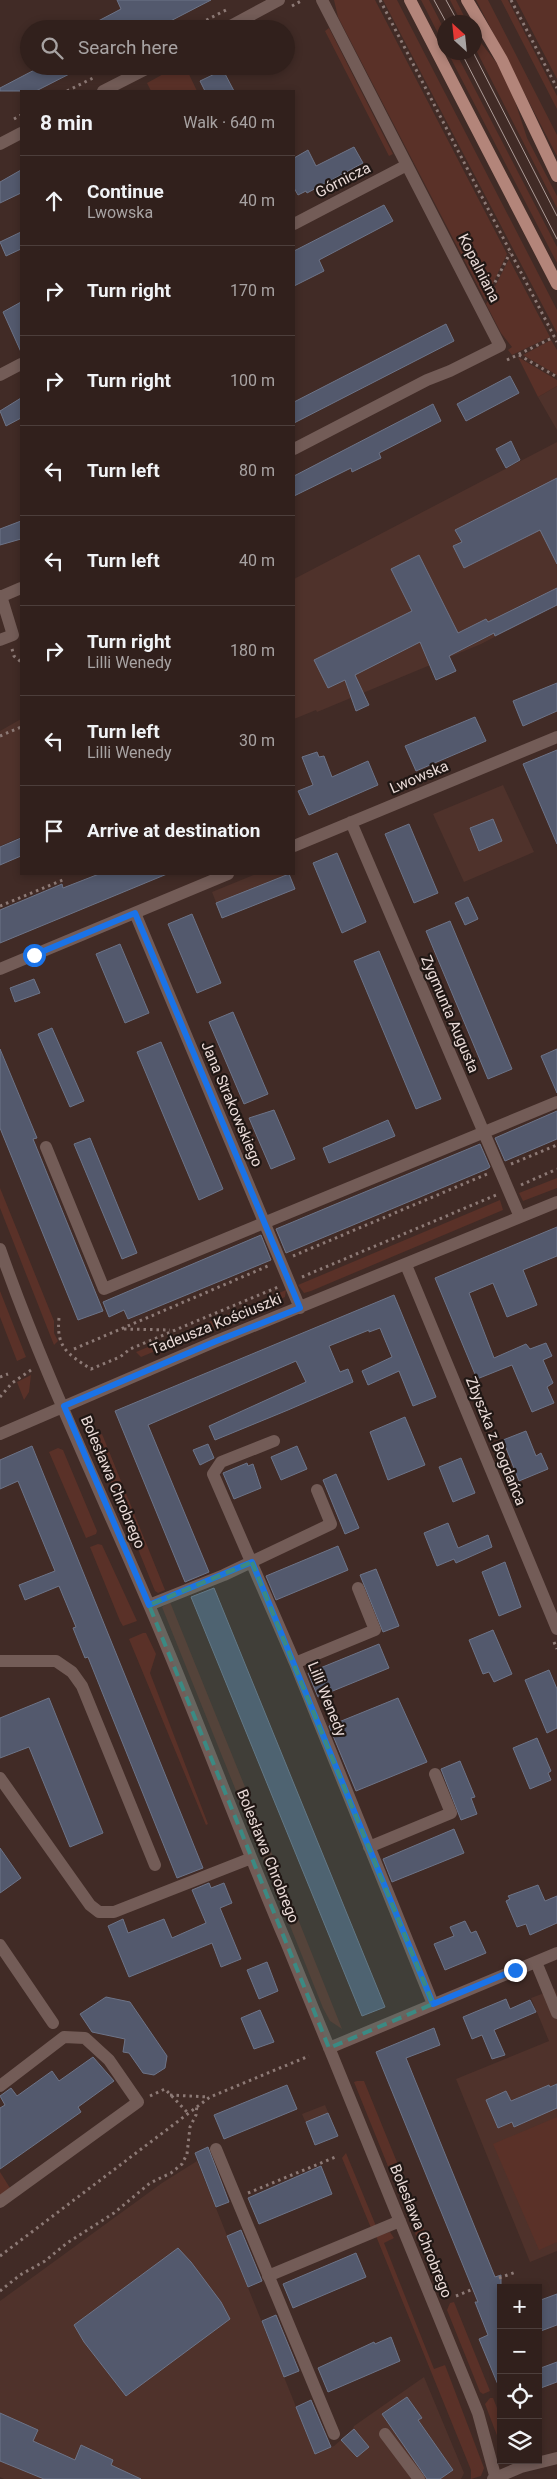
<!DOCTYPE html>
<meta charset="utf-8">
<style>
:root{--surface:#31201c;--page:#3d2d29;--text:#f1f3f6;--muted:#a8a3a3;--line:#4c3e3b}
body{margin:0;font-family:Roboto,sans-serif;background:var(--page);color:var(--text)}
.controls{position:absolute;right:15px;bottom:15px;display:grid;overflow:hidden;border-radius:0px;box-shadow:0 2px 8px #0003}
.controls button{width:45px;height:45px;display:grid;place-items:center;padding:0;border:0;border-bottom:1px solid var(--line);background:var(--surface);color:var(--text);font:25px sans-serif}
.compass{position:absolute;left:437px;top:15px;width:45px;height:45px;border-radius:50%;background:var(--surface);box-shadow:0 2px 8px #0003;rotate:333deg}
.stop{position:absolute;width:15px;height:15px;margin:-11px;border:4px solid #1a73e8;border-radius:50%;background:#fff}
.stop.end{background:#1a73e8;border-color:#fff;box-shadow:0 1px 5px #0008}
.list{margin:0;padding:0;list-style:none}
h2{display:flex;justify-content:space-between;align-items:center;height:65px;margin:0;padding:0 20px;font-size:21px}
h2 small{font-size:16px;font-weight:400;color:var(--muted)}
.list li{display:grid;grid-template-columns:32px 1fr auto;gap:15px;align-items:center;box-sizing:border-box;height:90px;padding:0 20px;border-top:1px solid var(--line)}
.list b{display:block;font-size:19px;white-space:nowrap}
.list p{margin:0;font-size:16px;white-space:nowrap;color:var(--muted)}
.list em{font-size:16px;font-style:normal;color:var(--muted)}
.icon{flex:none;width:28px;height:28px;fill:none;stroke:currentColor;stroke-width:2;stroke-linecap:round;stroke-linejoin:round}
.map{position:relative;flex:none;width:557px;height:2479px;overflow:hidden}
.search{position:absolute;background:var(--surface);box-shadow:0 2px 8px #0003;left:20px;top:20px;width:275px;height:55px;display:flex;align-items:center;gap:12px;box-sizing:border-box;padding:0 18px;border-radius:28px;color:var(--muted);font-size:19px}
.panel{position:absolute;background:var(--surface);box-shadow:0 2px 8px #0003;left:20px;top:90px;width:275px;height:785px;border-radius:0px}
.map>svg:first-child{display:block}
.built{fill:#4f322b}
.green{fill:#5a3128}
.building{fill:#53596d;stroke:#6d7488}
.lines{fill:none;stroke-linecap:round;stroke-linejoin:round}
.path{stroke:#8d7a76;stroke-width:3;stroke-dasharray:2.5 4;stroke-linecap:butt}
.minor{stroke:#735c57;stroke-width:12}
.major{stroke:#b3857a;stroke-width:12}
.tram{stroke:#ae9d99;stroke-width:1}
.route{stroke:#1a73e8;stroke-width:6}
.marked{fill:#3b8a83;fill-opacity:0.2;stroke:#3b8a83;stroke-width:4;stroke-dasharray:10 6;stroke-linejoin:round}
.labels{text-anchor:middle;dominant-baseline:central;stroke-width:4.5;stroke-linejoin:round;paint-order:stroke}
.street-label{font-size:15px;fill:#eadbd8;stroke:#201714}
</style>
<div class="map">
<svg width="557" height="2479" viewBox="0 0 557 2479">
<rect width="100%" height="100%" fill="#412b26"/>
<path class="built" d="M557 386V430L538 397Z
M557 442V605L481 644 317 712 316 710 294 719V579Z
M21 719V837L0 846V731Z
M503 785 534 852 464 882 433 814Z
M256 874H289L295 889 222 918 212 892Z
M555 1989 557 1994V2251L530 2262 456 2079 549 2041 531 1998Z
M325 2105 338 2136 315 2145 302 2114Z
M197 2161 315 2454 334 2446 353 2429 354 2426 424 2377 464 2473 461 2479H4L0 2477V2301L162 2183Z"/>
<path class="green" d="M334 0H375L507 254 485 300 338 17Z
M383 0H397L557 310V333Z
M421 0H429L444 29V45Z
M450 0H456L467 22H461Z
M476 0H488L557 135V156Z
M501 0H508L557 96V109Z
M516 0H557V79Z
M329 28 393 154 389 156 325 31Z
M474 34 500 67 513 95 527 138 557 196V208L475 48Z
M448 53H456L557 247V263Z
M178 66H185L197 91H151L147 83Z
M509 259 550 337 512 355 508 350 512 347 501 333 486 304Z
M551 340 557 350V375L523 355Z
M518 357 557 380V386L538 397Z
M557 1178V1188L523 1201 519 1193Z
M0 1188 54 1321V1333L58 1341 54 1345 0 1208Z
M500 1200 503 1210 311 1291 304 1293 298 1285Z
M286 1290 285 1297 141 1357 136 1352Z
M0 1291 26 1357 17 1361 0 1317Z
M31 1375 29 1392 24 1400 17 1382Z
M102 1434 165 1590 158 1593 155 1591 93 1438Z
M58 1448 63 1450 97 1531 96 1534 86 1538 49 1452Z
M98 1544 102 1545 137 1621 123 1626 120 1621 90 1547Z
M170 1602 258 1819 257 1822 249 1823 162 1607Z
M143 1633H146L156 1654 150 1673 208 1824 206 1825 129 1639Z
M258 1834 266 1839 342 2029 330 2021 323 2008 254 1836Z
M357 2081H364L451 2295H440L354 2082Z
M557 2117V2242L539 2250 493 2144Z
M346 2153 376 2226 371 2228 342 2158Z
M0 2172 10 2188 0 2196Z
M390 2232 394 2238 384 2243 434 2369 445 2365 484 2468 481 2476 471 2479V2470L376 2236Z
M454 2302 490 2391 483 2394 480 2392 447 2310 450 2303Z
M490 2398H493L501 2418V2446L485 2404Z"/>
<path class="building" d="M117 0H211L155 29H83L121 9Z
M42 66 45 71 55 66H85L36 91H0V88Z
M223 70 234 91H205L200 81Z
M354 147 363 163 307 193 306 191 298 195 294 188V158L308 150 316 166Z
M21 170V193L0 203V182Z
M384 205 393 221 319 260 324 271 294 286V251Z
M21 232V249L6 256 0 242Z
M21 302V352L3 312Z
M446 324 454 341 294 423V402Z
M510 376 519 393 466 421 457 404Z
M21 398V418L6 426 0 411Z
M433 404 441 421 379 453 381 458 352 472 351 468 294 496V476Z
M511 441 520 460 506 468 496 449Z
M557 478V564L540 530 464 568 453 546 462 542 455 530Z
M21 521V539L0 545V529Z
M419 555 458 633 486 619 488 622 557 588V605L495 636 494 633 449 656 456 671 436 680 420 642 355 675 369 705 356 711 345 680 328 688 314 660 412 611 391 569Z
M557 683V711L523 726 513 701Z
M475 717 486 741 416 771 405 746Z
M557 750V844L523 764Z
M317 752 319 757 324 756 332 777 368 761 378 785 309 815 298 791 313 785 302 757Z
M493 819 502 841 479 851 470 828Z
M409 824 438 893 414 903 385 834Z
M21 838V856L0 865V847Z
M337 853 366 922 342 933 313 863Z
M99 874H167L0 943V910L62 884 63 888Z
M289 874 295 889 222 918 216 903Z
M468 897 478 919 465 925 455 903Z
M192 914 221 983 197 993 168 924Z
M450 921 512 1069 488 1079 426 931Z
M120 944 149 1013 125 1023 96 954Z
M379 951 441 1099 416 1109 354 961Z
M34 979 40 993 15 1002 10 988Z
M233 1012 268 1094 244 1104 209 1022Z
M52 1028 84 1101 70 1107 38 1034Z
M161 1042 223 1189 199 1200 137 1052Z
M0 1049 37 1138 33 1139 103 1311 78 1320 0 1128Z
M557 1049V1093L541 1056Z
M274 1110 295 1159 271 1169 249 1118Z
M557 1111V1139L505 1161 495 1138Z
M388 1120 395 1136 329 1163 323 1148Z
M90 1138 137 1253 122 1259 74 1144Z
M480 1144 490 1167 487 1169 286 1253 276 1229Z
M557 1227V1256L523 1270 537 1305 507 1317 493 1283 469 1293 494 1358 526 1344 530 1349 546 1343 552 1356 543 1360 553 1383 547 1387 554 1403 532 1412 512 1365 477 1379 435 1278Z
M261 1235 271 1260 128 1319 124 1310 109 1317 103 1302Z
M394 1295 436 1397 413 1406 399 1371 368 1385 362 1371 392 1357 380 1328 369 1332V1330L329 1346 340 1372 348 1369 353 1382 288 1410 215 1440 209 1426 306 1382 296 1361 148 1425 209 1572 185 1582 115 1411Z
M405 1417 425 1465 388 1480 370 1432Z
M526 1431 536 1456 541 1453 548 1469 519 1481 503 1440Z
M208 1444 214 1458 200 1465 193 1450Z
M32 1446 203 1868 177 1878 88 1657 85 1658 73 1628 76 1627 59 1586 25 1600 19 1585 55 1571 18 1481 0 1489V1460Z
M297 1446 307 1469 281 1480 271 1457Z
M461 1458 475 1493 453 1502 439 1467Z
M247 1463 248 1466 253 1464 261 1488 234 1499 223 1473Z
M336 1474 359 1528 345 1534 323 1480Z
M448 1523 458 1548 488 1535 492 1547 456 1563 454 1559 437 1566 424 1533Z
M338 1546 348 1570 276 1600 266 1576Z
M505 1562 521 1607 499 1616 482 1572Z
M376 1569 399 1626 383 1632 360 1575Z
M214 1588 385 2007 362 2016 191 1597Z
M493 1630 512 1674 494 1682 489 1672 483 1674 469 1640Z
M379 1644 389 1668 318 1697 308 1673Z
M549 1670 557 1689V1728L547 1733 525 1680Z
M49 1698 103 1833 70 1847 29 1747 0 1758V1718Z
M398 1698 427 1762 356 1791 329 1726Z
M537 1738 551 1771 548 1773 551 1780 530 1789 513 1748Z
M460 1761 475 1797 471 1798 477 1814 461 1820 441 1769Z
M454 1829 464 1853 392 1882 383 1859Z
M0 1848 21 1878 0 1893Z
M209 1883 211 1888 224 1883 232 1903 220 1908 241 1959 221 1967 212 1943 129 1977 108 1926 123 1919 128 1933 164 1919 172 1938 206 1923 192 1890Z
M538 1885 545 1901 557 1896V1923L530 1935 526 1924 517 1927 506 1901 510 1899 508 1896Z
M465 1921 471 1933 476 1931 486 1953 445 1970 434 1944 454 1936 450 1927Z
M267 1962 278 1991 259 1999 247 1970Z
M106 1997 130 2002 167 2056 165 2068 154 2075 143 2073 129 2053 123 2052 125 2039 92 2032 80 2014Z
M506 1999 510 2009 530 2000 536 2012 494 2030 505 2055 492 2059 482 2035 472 2039 463 2017Z
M260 2010 274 2042 254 2049 241 2018Z
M434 2028 440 2045 406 2058 495 2277 501 2275V2392L479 2339 488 2335 475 2302H478L376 2052Z
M93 2057 114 2081 78 2107 81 2112 0 2169V2108L5 2105 0 2096 11 2088 17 2096 52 2071 59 2081Z
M557 2084V2108L514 2127 512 2122 498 2128 486 2100 506 2091 511 2101 549 2085 550 2087Z
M287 2085 297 2109 224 2139 214 2115Z
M328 2113 338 2136 315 2145 306 2122Z
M208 2147 229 2202 216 2207 195 2153Z
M321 2166 332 2194 259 2224 248 2198Z
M241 2230 262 2281 248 2287 227 2236Z
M178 2248 191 2262 221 2302 230 2319 126 2396 84 2342 74 2325Z
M356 2253 366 2277 293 2308 283 2284Z
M557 2294V2325L538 2332V2301Z
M276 2315 299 2371 284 2377 262 2321Z
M391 2337 400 2361 328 2392 318 2368 374 2342 375 2344Z
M557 2362V2382L538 2389V2369Z
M407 2397 422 2418 418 2420 453 2470 440 2479H427L382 2414Z
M311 2400 331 2447 315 2454 296 2407Z
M0 2413 38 2430 33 2441 75 2460 81 2445 113 2460 111 2465 141 2479H44L0 2461Z
M354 2429 369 2447 357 2457 341 2440Z"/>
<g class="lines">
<path class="path" d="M380 0 557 342
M511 0 557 88
M292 6 303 0
M189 29 228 9
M165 70 173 66
M67 91 95 77
M14 119 21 115
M489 294 510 253
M519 355 557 377
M507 360 554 337
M12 649 14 656 21 662
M0 736 21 727
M0 906 65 879
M511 1164 557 1145
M521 1185 557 1169
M293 1256 487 1174
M302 1277 496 1195
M59 1318C56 1348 68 1354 91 1369L120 1357 130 1349 278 1287
M124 1329 170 1330
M74 1349 268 1266
M0 1377 8 1374
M0 1397 12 1383 31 1370
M554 1642 557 1649
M170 2095 209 2097
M150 2096 165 2089 187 2112
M248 2193 338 2156
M0 2256 210 2097 309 2056
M499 2278 516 2272
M0 2291 20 2275 45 2261 67 2243 114 2213 150 2183 171 2173 182 2164 187 2154 190 2127 196 2115 197 2105
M456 2296 473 2289"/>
<path class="minor" d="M225 29 279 0
M103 91 152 66
M0 144 21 133
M294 224 407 165
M0 375 21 364
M294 449 427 380 450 371 500 346 322 0
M0 597 21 588
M0 640 13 635 1 596
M351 822 520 1217
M294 846 557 737
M135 913 300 1308
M0 969 228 874
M46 1147 104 1289 557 1102
M0 1249C42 1369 99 1488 149 1605 197 1716 238 1830 286 1942L478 2413 496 2479
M406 1265 557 1629
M0 1434 214 1342 557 1202
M274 1441 221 1462 213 1474 295 1663 433 2004
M149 1605 224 1575 331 1524 317 1490
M0 1661H56L72 1672 82 1686 155 1865
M295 1663 375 1630 358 1588
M0 1778 90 1905 99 1912H114L249 1859
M369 1847 451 1813 435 1774
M0 1945 53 2023
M536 1962 557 2013
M329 2048 557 1953
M0 2086 64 2037 85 2038 109 2060 138 2102 0 2202
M216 2149 334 2434
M268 2276 400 2221
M385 2434 419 2479
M493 2479 521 2467 557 2458"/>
<path class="major" d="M410 0 557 284
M467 0 502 60 557 176"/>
<path class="tram" d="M434 0 446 22
M446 0 458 22
M461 52 557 239
M473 52 557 216"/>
</g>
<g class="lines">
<path class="route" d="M34 955 135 913 300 1308 214 1342 64 1406 149 1605 252 1562 433 2004 515 1970"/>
</g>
<path class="marked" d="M252 1562 433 2004 329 2048 149 1605Z"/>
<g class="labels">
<g class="street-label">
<text transform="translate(343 180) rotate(-27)">Górnicza</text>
<text transform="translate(479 268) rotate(63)">Kopalniana</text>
<text transform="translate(419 777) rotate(-23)">Lwowska</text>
<text transform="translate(450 1014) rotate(67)">Zygmunta Augusta</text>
<text transform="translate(232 1104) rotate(67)">Jana Strakowskiego</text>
<text transform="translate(216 1324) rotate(-22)">Tadeusza Kościuszki</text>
<text transform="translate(496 1441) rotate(68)">Zbyszka z Bogdańca</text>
<text transform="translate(113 1482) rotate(67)">Bolesława Chrobrego</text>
<text transform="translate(327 1699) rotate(68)">Lilli Wenedy</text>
<text transform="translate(268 1856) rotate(68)">Bolesława Chrobrego</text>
<text transform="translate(421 2231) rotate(68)">Bolesława Chrobrego</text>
</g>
</g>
</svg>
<div class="controls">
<button>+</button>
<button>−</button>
<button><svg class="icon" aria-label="locate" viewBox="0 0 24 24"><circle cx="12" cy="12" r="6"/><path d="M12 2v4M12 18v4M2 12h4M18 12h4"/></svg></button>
<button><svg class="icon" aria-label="layers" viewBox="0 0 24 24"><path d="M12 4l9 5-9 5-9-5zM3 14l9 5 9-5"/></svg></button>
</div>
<svg class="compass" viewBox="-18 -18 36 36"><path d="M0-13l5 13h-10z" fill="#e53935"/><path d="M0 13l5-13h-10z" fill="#a8a3a3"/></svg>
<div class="stop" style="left:34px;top:955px"></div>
<div class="stop end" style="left:515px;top:1970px"></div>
<div class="search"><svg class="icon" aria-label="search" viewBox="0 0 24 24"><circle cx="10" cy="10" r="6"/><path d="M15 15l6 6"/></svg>Search here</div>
<section class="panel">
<h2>8 min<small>Walk · 640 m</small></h2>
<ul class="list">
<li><svg class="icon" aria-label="ahead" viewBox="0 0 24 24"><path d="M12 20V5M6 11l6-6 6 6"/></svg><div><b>Continue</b><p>Lwowska</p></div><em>40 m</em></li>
<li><svg class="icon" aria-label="right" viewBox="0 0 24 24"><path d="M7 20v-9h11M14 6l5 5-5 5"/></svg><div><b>Turn right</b></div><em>170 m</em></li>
<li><svg class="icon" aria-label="right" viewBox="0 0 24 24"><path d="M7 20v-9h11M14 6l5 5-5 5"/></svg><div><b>Turn right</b></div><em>100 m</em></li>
<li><svg class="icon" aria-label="left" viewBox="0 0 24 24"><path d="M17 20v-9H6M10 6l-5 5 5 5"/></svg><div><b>Turn left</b></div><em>80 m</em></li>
<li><svg class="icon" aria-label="left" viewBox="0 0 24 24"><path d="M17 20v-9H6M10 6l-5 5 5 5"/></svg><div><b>Turn left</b></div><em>40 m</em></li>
<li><svg class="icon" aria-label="right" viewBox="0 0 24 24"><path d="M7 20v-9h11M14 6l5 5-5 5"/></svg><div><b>Turn right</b><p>Lilli Wenedy</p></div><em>180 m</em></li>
<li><svg class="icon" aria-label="left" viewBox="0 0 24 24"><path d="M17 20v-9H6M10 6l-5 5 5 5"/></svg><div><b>Turn left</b><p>Lilli Wenedy</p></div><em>30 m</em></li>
<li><svg class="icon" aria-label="arrive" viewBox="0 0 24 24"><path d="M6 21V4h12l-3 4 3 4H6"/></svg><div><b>Arrive at destination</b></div></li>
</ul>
</section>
</div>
